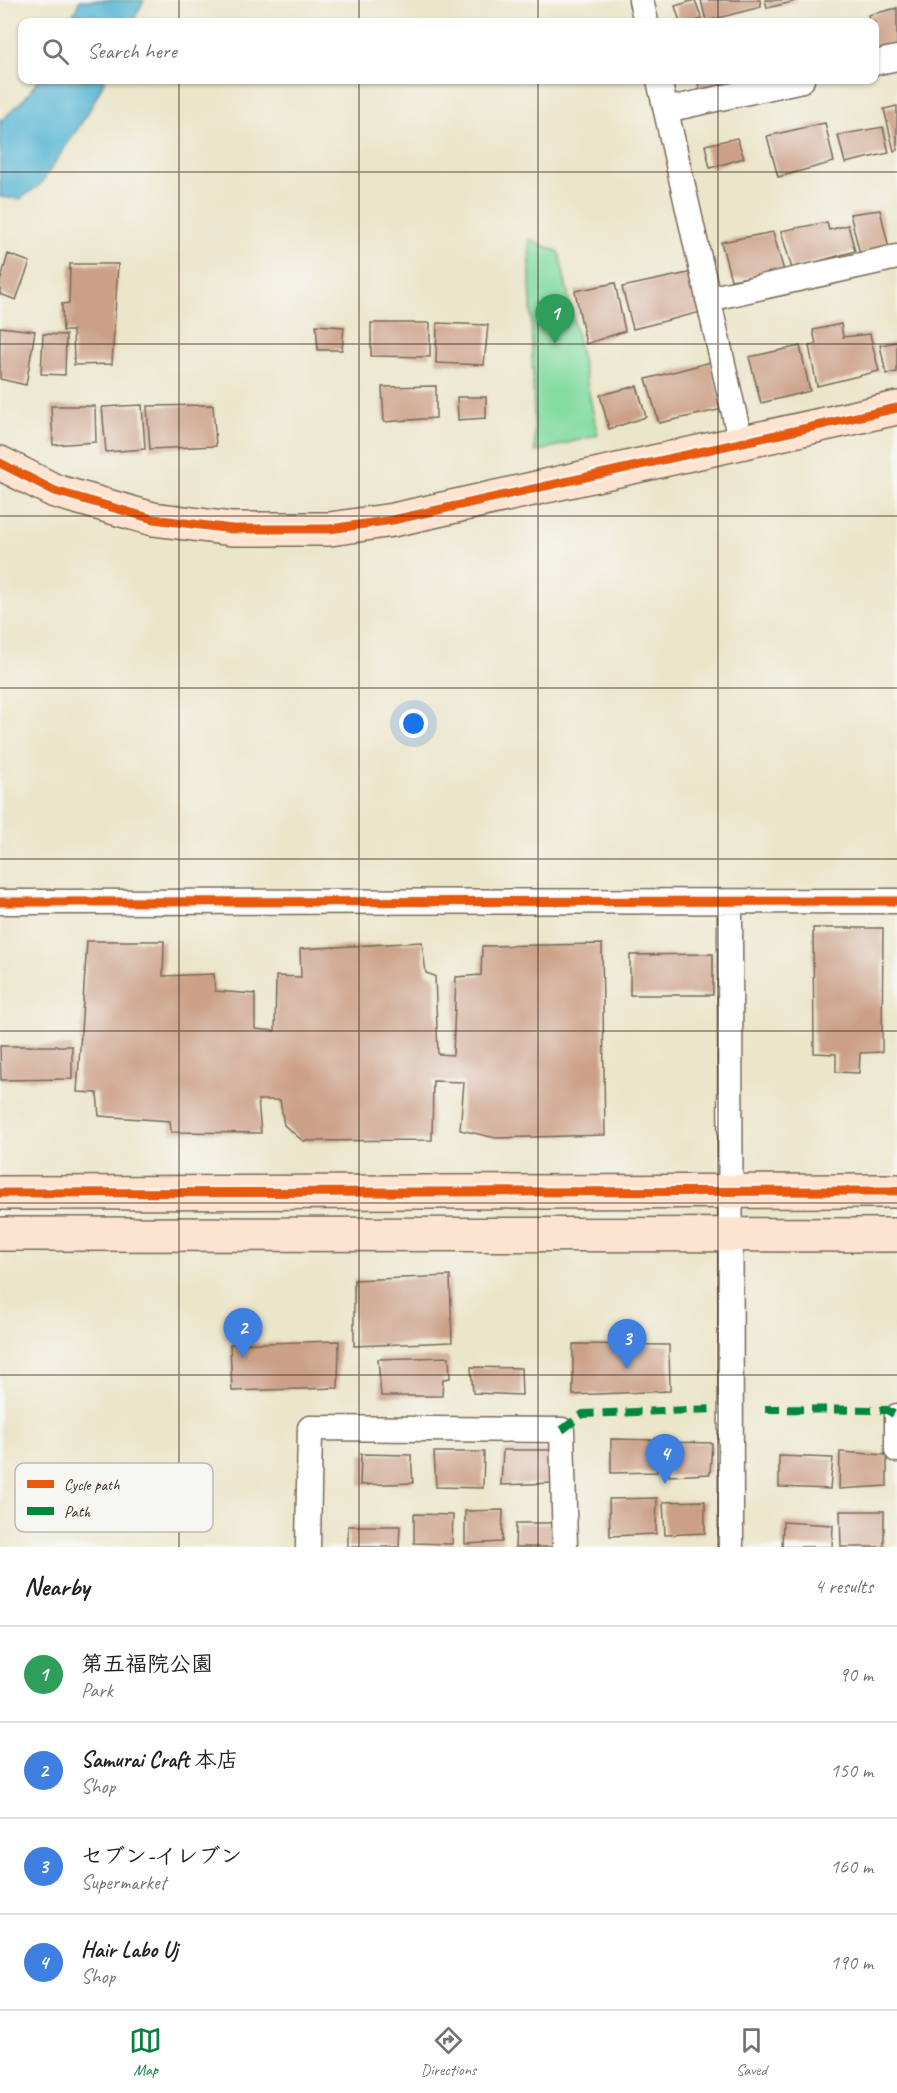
<!DOCTYPE html>
<meta charset="utf-8">
<style>
:root{--surface:#fff;--page:#f2f2f2;--text:#202124;--muted:#757577;--line:#e0e0e0;--accent:#0b8043}
body{margin:0;font-family:Caveat,"Klee One",sans-serif;background:var(--page);color:var(--text)}
.you{position:absolute;left:414px;top:724px;width:21px;height:21px;margin:-15px;border:4px solid #fff;border-radius:50%;background:#1a73e8;box-shadow:0 0 0 9px #1a73e833}
.badge{display:grid;place-items:center;width:39px;height:39px;border-radius:50%;background:var(--accent);color:#fff;font-size:20px;font-weight:700}
.pin{position:absolute;translate:-50% -50px;filter:drop-shadow(0 2px 3px #0008)}
.pin::after{content:'';position:absolute;top:32px;width:21px;height:18px;background:inherit;clip-path:polygon(0 0,100% 0,50% 100%)}
.list{margin:0;padding:0;list-style:none}
h2{display:flex;justify-content:space-between;align-items:center;height:78px;margin:0;padding:0 24px;font-size:26px}
h2 small{font-size:20px;font-weight:400;color:var(--muted)}
.list li{display:grid;grid-template-columns:39px 1fr auto;gap:18px;align-items:center;box-sizing:border-box;height:96px;padding:0 24px;border-top:2px solid var(--line)}
.list b{display:block;font-size:22px;white-space:nowrap}
.list p{margin:0;font-size:20px;white-space:nowrap;color:var(--muted)}
.list em{font-size:20px;font-style:normal;color:var(--muted)}
.icon{flex:none;width:33px;height:33px;fill:none;stroke:currentColor;stroke-width:2;stroke-linecap:round;stroke-linejoin:round}
.map{position:relative;flex:none;width:897px;height:1547px;overflow:hidden}
.search{position:absolute;background:var(--surface);box-shadow:0 2px 4px #0004;left:18px;right:18px;top:18px;height:66px;display:flex;align-items:center;gap:15px;box-sizing:border-box;padding:0 21px;border-radius:12px;color:var(--muted);font-size:22px}
.sheet{height:462px;background:var(--surface)}
nav{display:flex;justify-content:space-around;align-items:center;box-sizing:border-box;height:84px;border-top:2px solid var(--line);background:var(--surface);font-size:16px;color:var(--muted)}
nav a{display:grid;justify-items:center;gap:3px}
nav .on{color:var(--accent)}
.map>svg:first-child{display:block}
.green{fill:#85dca1;stroke:#608360;stroke-width:1.5}
.water{fill:#55b5d3;stroke:#487078;stroke-width:1.5}
.building{fill:#cca088}
.lines{fill:none;stroke-linecap:round;stroke-linejoin:round}
.street-casing{stroke:#796b5a;stroke-width:27}
.secondary-casing{stroke:#796b5a;stroke-width:36}
.street{stroke:#fff;stroke-width:24}
.secondary{stroke:#fde4d1;stroke-width:33}
.quiet{stroke:#00873e;stroke-width:8;stroke-dasharray:15 8;stroke-linecap:butt}
.cycleway-casing{stroke:#f6f6f2;stroke-width:13}
.cycleway{stroke:#e8590c;stroke-width:9}
.grid{fill:none;stroke:#3b2a1e;stroke-width:1.5;stroke-opacity:0.55}
.key{fill:#f6f6f2;stroke:#beb9b2;stroke-width:1.5}
.key-label{font-size:16px;fill:#3b2a1e}
</style>
<div class="map">
<svg width="897" height="1547" viewBox="0 0 897 1547">
<rect width="100%" height="100%" fill="#f6f6f2"/>
<filter id="ink" filterUnits="userSpaceOnUse"><feTurbulence type="fractalNoise" baseFrequency=".0167" numOctaves="2"/><feDisplacementMap in="SourceGraphic" scale="12" xChannelSelector="R" yChannelSelector="G"/><feConvolveMatrix kernelMatrix="1 2 1 2 8 2 1 2 1" color-interpolation-filters="sRGB"/></filter>
<filter id="wash" filterUnits="userSpaceOnUse"><feTurbulence type="fractalNoise" baseFrequency=".008" numOctaves="4" result="noise"/><feDisplacementMap in="SourceGraphic" scale="24" xChannelSelector="R" yChannelSelector="G"/><feGaussianBlur stdDeviation="1.35" result="paint"/><feColorMatrix in="noise" values="0 0 0 0 0 0 0 0 0 0 0 0 0 0 0 0 0 1.4 0 .05"/><feComposite in="paint" operator="in"/></filter>
<g filter="url(#wash)">
<rect width="100%" height="100%" fill="#ebe5c9"/>
<path class="green" d="M529 239 559 252 598 435 535 452Z"/>
<path class="water" d="M80 0H144L133 22H70Z
M38 80H105L88 113 40 185 20 199 0 197V119H3L26 97Z"/>
<g id="blocks">
<path class="building" d="M695 0 702 19 691 22H680L675 6Z
M701 0H760L761 7 706 21Z
M765 0H797V1L767 8Z
M897 8V48L878 53 874 40V22H870L868 15Z
M697 80H733L735 86 701 94Z
M897 106V150L894 151 884 109Z
M825 123 834 162 778 177 767 136Z
M883 127 889 153 845 163 838 135Z
M737 138 744 158 710 168 705 145Z
M880 210 889 248 860 254 850 214Z
M827 222 829 230 848 225 855 251 792 269 781 231Z
M773 232 784 271 731 280 721 242Z
M8 254 30 262 16 300 0 294V282Z
M70 264H118L112 364 74 365 73 331H63L62 304 69 303Z
M693 272 701 312 633 329 622 287Z
M615 283 625 331 586 344 575 291Z
M371 323H430V357L371 356Z
M437 323 488 325 484 365 436 363Z
M841 324 843 337 870 334 879 371 817 386 809 346 816 344 813 330Z
M316 325 344 327 342 350H318Z
M0 327 35 331 26 385 0 379Z
M43 334 66 335 65 375 41 374Z
M897 342V372L886 374 880 345Z
M800 346 810 391 761 403 749 357Z
M711 362 723 409 659 423 646 379Z
M436 386V418L384 422 382 387Z
M637 386 646 417 609 429 600 395Z
M457 397H486V418L458 420Z
M142 405 145 449 106 452 102 407Z
M213 405 216 446 150 449 147 406Z
M51 406H95L96 442 53 445Z
M813 928H883L882 1052 860 1053 859 1073 836 1072V1054L814 1053Z
M87 941H164L163 976 214 974 215 991 255 994V1029L275 1031 276 976 301 977 300 949 422 942 426 973 435 976 438 1054 453 1055 456 977 481 975 482 946 602 944 605 1135 496 1138 460 1130 464 1082 433 1081 432 1140 303 1141 284 1125 280 1100H258L261 1133 171 1132 170 1121 99 1116 97 1093 77 1092Z
M713 954V995H630V955Z
M0 1046H72V1079L1 1080Z
M450 1276 452 1342 354 1346V1280Z
M339 1341 338 1388 232 1391 230 1344Z
M573 1344 669 1345 670 1391 573 1395Z
M449 1357 450 1378 443 1379 442 1396H381L378 1359Z
M471 1367 521 1368 522 1395 473 1393Z
M611 1439 659 1440 657 1472 611 1473Z
M668 1442 712 1443 710 1474 669 1476Z
M503 1450H552L554 1483 501 1485Z
M434 1452H484L483 1488 436 1487Z
M840 1452 887 1455V1486L839 1489Z
M361 1454 411 1455 413 1483 360 1485Z
M779 1456 833 1458 830 1489 779 1487Z
M657 1498 656 1534 610 1536 609 1499Z
M705 1501V1533L665 1535 663 1502Z
M503 1510 502 1542 465 1544V1511Z
M840 1511H884V1547H841Z
M414 1514 453 1515 452 1544 414 1543Z
M783 1522 833 1525 832 1547H782Z
M516 1523H556L557 1547H515Z
M348 1526H400L399 1547H348Z"/>
</g>
</g>
<g filter="url(#ink)">
<use href="#blocks" fill-opacity="0" stroke="#796b5a" stroke-width="1.5"/>
<g class="lines">
<g class="street-casing">
<path id="street" d="M641 0 646 22
M874 63 897 58
M659 80 741 444
M666 110 802 80
M708 299 897 257
M0 902 897 901
M730 902 731 1547
M897 1416V1450
M308 1547 310 1428 562 1430 565 1547"/>
</g>
<g class="secondary-casing">
<path id="secondary" d="M0 463 55 491 153 519 232 529H330L393 520 897 408
M0 1193 897 1191
M0 1234 897 1235"/>
</g>
<use href="#street" class="street"/>
<use href="#secondary" class="secondary"/>
<path class="quiet" d="M765 1409 887 1410 897 1416
M562 1430 583 1414 717 1409"/>
<g class="cycleway-casing">
<path id="cycleway" d="M0 463 55 491 153 519 232 529H330L393 520 897 408
M0 902 897 901
M0 1193 897 1191"/>
</g>
<use href="#cycleway" class="cycleway"/>
</g>
</g>
<path class="grid" d="M179 0V22M359 0V22M538 0V22M718 0V22M179 80V1547M359 80V1547M538 80V1547M718 80V1547M0 172H897M0 344H897M0 516H897M0 688H897M0 859H897M0 1031H897M0 1203H897M0 1375H897"/>
<rect x="15" y="1463" width="198" height="69" rx="9" class="key"/>
<rect x="27" y="1480" width="27" height="8" fill="#e8590c"/>
<rect x="27" y="1507" width="27" height="8" fill="#00873e"/>
<g class="key-label">
<text x="64" y="1490">Cycle path</text>
<text x="64" y="1517">Path</text>
</g>
</svg>
<div class="you"></div>
<div class="pin badge" style="left:555px;top:344px;background:#2e9e5b">1</div>
<div class="pin badge" style="left:243px;top:1358px;background:#3f7fe0">2</div>
<div class="pin badge" style="left:627px;top:1369px;background:#3f7fe0">3</div>
<div class="pin badge" style="left:665px;top:1484px;background:#3f7fe0">4</div>
<div class="search"><svg class="icon" aria-label="search" viewBox="0 0 24 24"><circle cx="10" cy="10" r="6"/><path d="M15 15l6 6"/></svg>Search here</div>
</div>
<section class="sheet">
<h2>Nearby<small>4 results</small></h2>
<ul class="list">
<li><span class="badge" style="background:#2e9e5b">1</span><div><b>第五福院公園</b><p>Park</p></div><em>90 m</em></li>
<li><span class="badge" style="background:#3f7fe0">2</span><div><b>Samurai Craft 本店</b><p>Shop</p></div><em>150 m</em></li>
<li><span class="badge" style="background:#3f7fe0">3</span><div><b>セブン-イレブン</b><p>Supermarket</p></div><em>160 m</em></li>
<li><span class="badge" style="background:#3f7fe0">4</span><div><b>Hair Labo Uj</b><p>Shop</p></div><em>190 m</em></li>
</ul>
</section>
<nav>
<a class="on"><svg class="icon" aria-label="map" viewBox="0 0 24 24"><path d="M3 6l6-2 6 2 6-2v14l-6 2-6-2-6 2zM9 4v14M15 6v14"/></svg>Map</a>
<a><svg class="icon" aria-label="directions" viewBox="0 0 24 24"><path d="M12 3l9 9-9 9-9-9zM9 14v-3h6M13 9l2 2-2 2"/></svg>Directions</a>
<a><svg class="icon" aria-label="saved" viewBox="0 0 24 24"><path d="M7 4h10v16l-5-4-5 4z"/></svg>Saved</a>
</nav>
